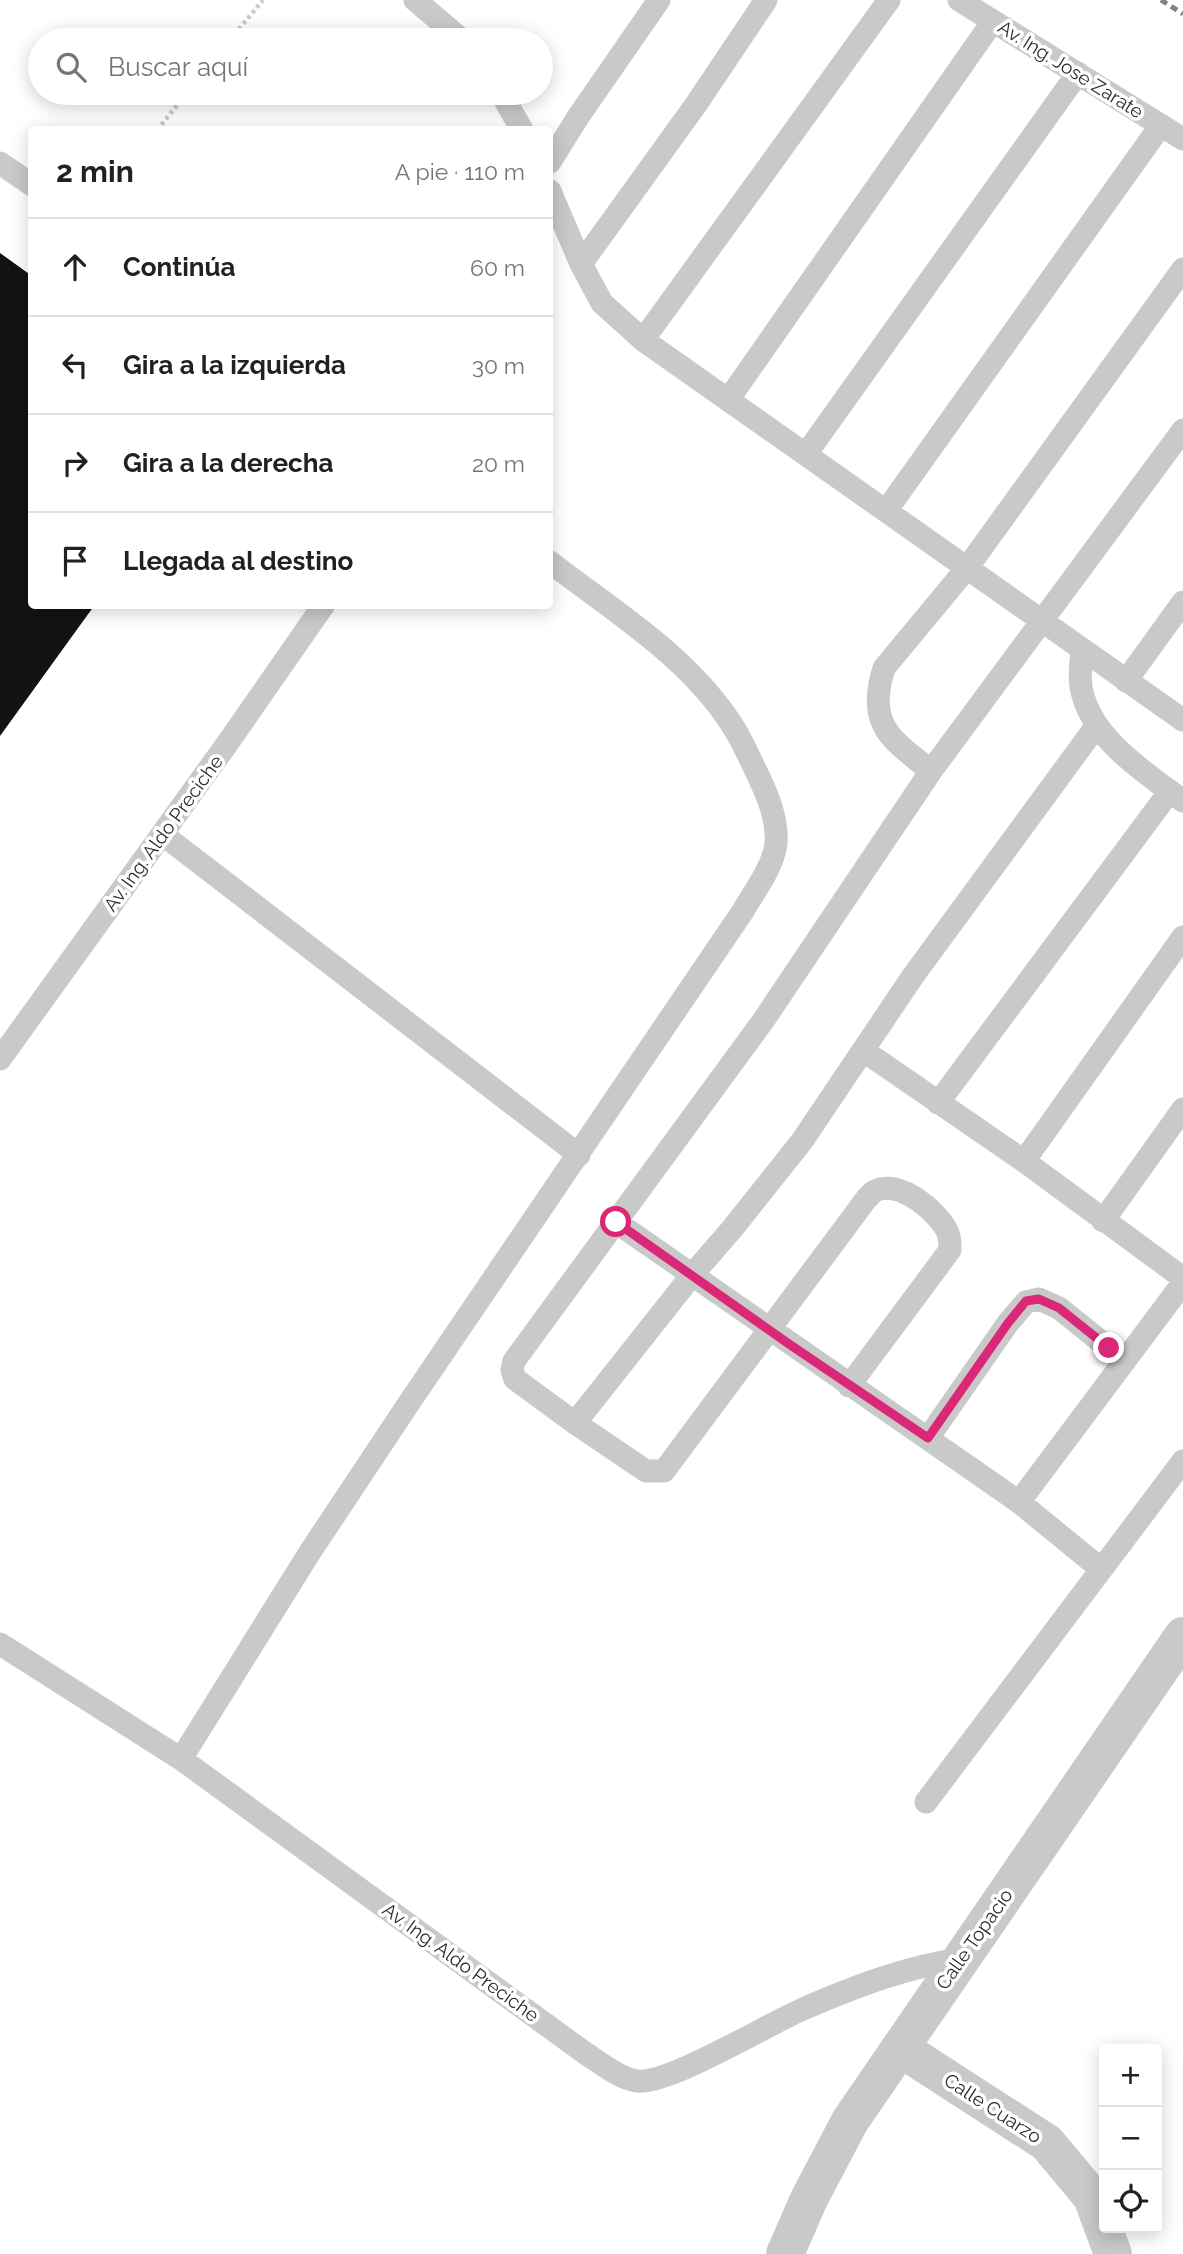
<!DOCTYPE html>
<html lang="es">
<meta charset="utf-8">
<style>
:root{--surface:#fff;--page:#f6f6f6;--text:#202124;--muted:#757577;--line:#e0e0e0}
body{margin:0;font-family:Raleway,sans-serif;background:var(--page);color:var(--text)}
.controls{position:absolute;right:21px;bottom:21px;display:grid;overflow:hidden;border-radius:7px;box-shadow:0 4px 18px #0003}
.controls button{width:63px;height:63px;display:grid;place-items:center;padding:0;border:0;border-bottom:2px solid var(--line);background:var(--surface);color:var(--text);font:35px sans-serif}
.stop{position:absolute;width:21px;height:21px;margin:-16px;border:5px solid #db2777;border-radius:50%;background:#fff}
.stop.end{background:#db2777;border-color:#fff;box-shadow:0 2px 7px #0008}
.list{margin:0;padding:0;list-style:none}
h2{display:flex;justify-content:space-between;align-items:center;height:91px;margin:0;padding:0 28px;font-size:30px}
h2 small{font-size:23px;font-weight:400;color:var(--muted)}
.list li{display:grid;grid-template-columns:46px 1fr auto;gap:21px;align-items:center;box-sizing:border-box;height:98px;padding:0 28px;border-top:2px solid var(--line)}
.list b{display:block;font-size:26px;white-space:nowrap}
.list em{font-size:23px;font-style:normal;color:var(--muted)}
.icon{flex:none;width:38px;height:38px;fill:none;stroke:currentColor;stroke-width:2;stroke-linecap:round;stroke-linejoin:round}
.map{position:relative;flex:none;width:1183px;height:2254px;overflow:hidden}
.search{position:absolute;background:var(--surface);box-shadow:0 4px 18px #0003;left:28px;top:28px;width:525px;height:77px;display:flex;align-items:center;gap:18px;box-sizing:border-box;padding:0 24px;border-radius:38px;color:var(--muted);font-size:26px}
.panel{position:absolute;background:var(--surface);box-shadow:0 4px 18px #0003;left:28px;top:126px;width:525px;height:483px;border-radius:7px}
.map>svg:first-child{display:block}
.building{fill:#131313}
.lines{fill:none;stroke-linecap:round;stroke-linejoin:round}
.path{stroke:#c9c9c9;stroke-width:4.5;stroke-dasharray:3.5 3.5;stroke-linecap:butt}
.service{stroke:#c9c9c9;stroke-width:23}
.minor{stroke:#c9c9c9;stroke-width:38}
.tertiary{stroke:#c9c9c9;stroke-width:38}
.rail{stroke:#818181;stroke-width:5;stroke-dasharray:7 5;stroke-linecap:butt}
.route{stroke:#db2777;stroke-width:9}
.labels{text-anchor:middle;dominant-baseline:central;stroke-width:7;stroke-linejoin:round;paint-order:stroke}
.street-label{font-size:19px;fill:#2c2c2c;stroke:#fff}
</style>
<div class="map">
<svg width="1183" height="2254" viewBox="0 0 1183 2254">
<rect width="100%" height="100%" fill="#fff"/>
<path class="building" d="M0 253 32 276V606H94L0 736Z"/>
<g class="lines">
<path class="path" d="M230 40 263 0
M157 130 187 93"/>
<path class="service" d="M415 0 462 40
M959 0 1183 139
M501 93 522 130
M550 162 578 117 659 0
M0 163 32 185
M550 191 581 264 602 303 643 340 1183 720
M581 264 697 103 766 0
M643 340 889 0
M728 400 993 21
M806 454 1078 73
M886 511 1161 125
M1082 649C1081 662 1079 674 1081 687 1090 739 1145 772 1183 801
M1126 681 1183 602
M1097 725 913 976 802 1141 732 1229 692 1275 575 1423 515 1379 512 1370 514 1361 763 1021 931 771 1183 430
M931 771C891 739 866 725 884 668L967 568 1183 269
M162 834 579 1155
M864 1051 1024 1161 1183 1278
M0 1059 227 744 323 606
M938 1103 1170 791
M1024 1161 1183 937
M1103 1221 1183 1109
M616 1222 1019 1502 1101 1569
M575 1423 646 1471H664L867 1198C870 1196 872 1192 875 1191 899 1178 940 1213 948 1233 950 1238 950 1244 950 1250L849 1386
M928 1438 1008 1323 1026 1302 1039 1299 1059 1308 1125 1361
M1019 1502 1183 1283
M0 1644 181 1759 585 2053C599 2062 620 2079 637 2081 668 2085 768 2024 803 2009 854 1987 905 1967 961 1959
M181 1759 310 1552 411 1400 743 911C754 892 773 867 776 844 778 819 767 794 757 773 749 757 742 740 732 725 688 656 613 611 550 562
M926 1802 1183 1461"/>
<path class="minor" d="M900 2048 1047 2143 1092 2197 1113 2254"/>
<path class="tertiary" d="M785 2254 809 2199 850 2121 1183 1636"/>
<path class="rail" d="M1161 0 1183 14"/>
</g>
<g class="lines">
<path class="route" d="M616 1222 789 1344 928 1438 1008 1323 1026 1301 1039 1299 1059 1308 1109 1348"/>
</g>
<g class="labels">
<g class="street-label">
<text transform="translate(1071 69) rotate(32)">Av. Ing. Jose Zarate</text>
<text transform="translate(163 833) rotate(-54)">Av. Ing. Aldo Preciche</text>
<text transform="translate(974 1939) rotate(-55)">Calle Topacio</text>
<text transform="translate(461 1962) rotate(36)">Av. Ing. Aldo Preciche</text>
<text transform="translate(993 2108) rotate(33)">Calle Cuarzo</text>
</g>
</g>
</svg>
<div class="controls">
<button>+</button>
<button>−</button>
<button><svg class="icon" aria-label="locate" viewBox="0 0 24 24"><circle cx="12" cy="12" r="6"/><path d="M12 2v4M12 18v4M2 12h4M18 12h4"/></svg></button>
</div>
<div class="stop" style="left:616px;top:1222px"></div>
<div class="stop end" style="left:1109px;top:1348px"></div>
<div class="search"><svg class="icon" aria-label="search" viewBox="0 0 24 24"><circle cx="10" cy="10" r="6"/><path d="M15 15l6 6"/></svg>Buscar aquí</div>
<section class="panel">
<h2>2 min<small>A pie · 110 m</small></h2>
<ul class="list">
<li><svg class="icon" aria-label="ahead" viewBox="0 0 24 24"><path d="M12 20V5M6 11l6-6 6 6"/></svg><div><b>Continúa</b></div><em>60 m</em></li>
<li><svg class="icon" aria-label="left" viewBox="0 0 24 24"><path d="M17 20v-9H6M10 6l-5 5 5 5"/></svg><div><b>Gira a la izquierda</b></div><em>30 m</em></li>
<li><svg class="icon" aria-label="right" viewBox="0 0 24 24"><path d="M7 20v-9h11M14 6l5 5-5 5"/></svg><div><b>Gira a la derecha</b></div><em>20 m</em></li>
<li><svg class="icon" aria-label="arrive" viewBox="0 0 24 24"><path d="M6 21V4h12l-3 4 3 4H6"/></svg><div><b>Llegada al destino</b></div></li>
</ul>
</section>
</div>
